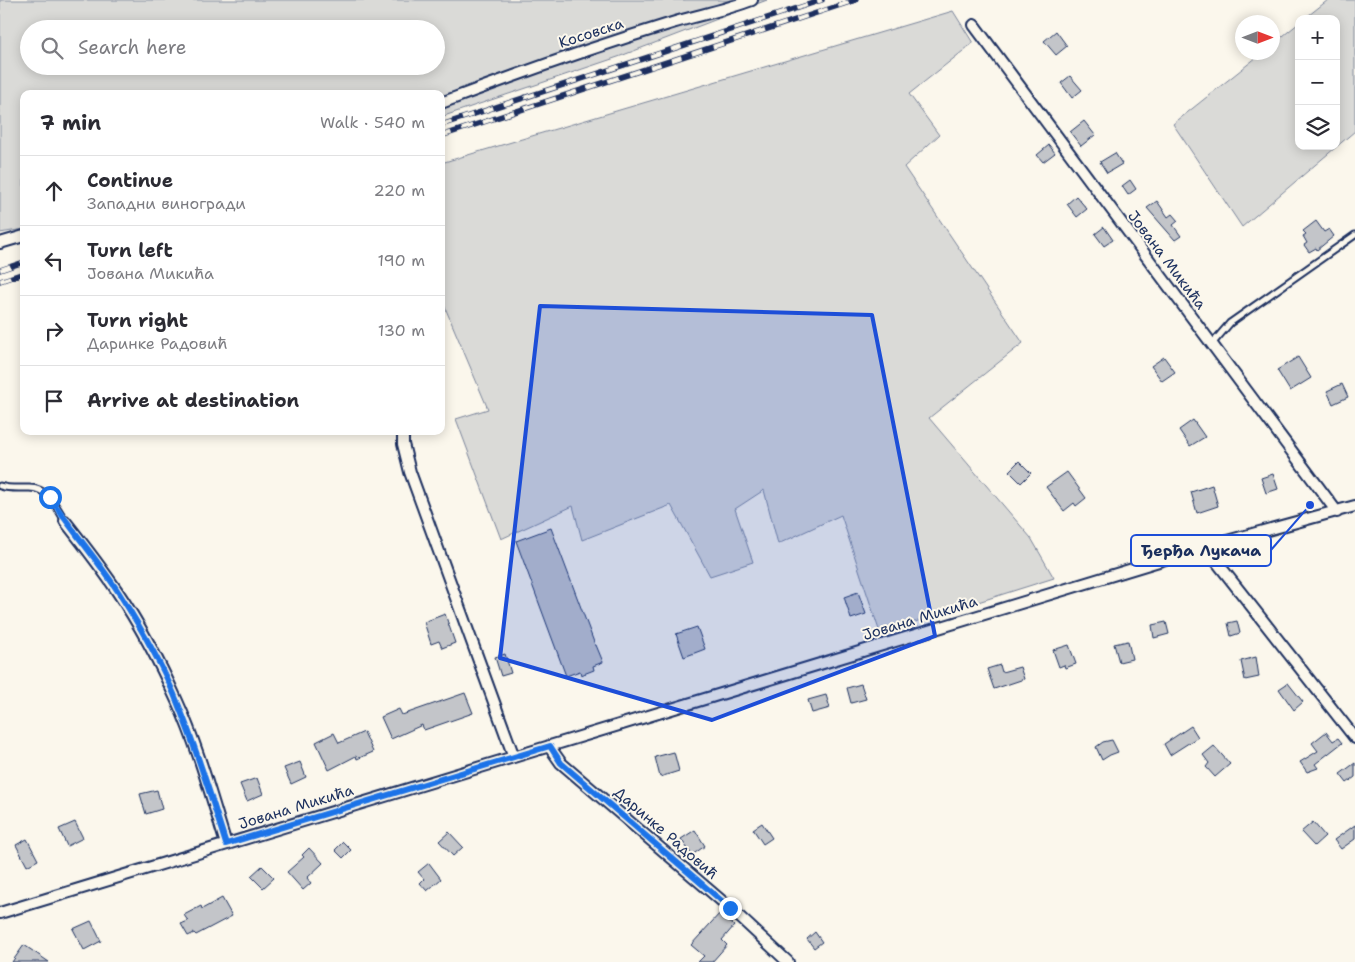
<!DOCTYPE html>
<meta charset="utf-8">
<style>
:root{--surface:#fff;--page:#f7f7f7;--text:#2b2b33;--muted:#7c7c81;--line:#e1e1e2}
body{margin:0;font-family:"Shantell Sans",sans-serif;background:var(--page);color:var(--text)}
.controls{position:absolute;right:15px;top:15px;display:grid;overflow:hidden;border-radius:10px;box-shadow:0 2px 12px #0003}
.controls button{width:45px;height:45px;display:grid;place-items:center;padding:0;border:0;border-bottom:1px solid var(--line);background:var(--surface);color:var(--text);font:25px sans-serif}
.compass{position:absolute;left:1235px;top:15px;width:45px;height:45px;border-radius:50%;background:var(--surface);box-shadow:0 2px 12px #0003;rotate:90deg}
.stop{position:absolute;width:15px;height:15px;margin:-11px;border:4px solid #1a73e8;border-radius:50%;background:#fff}
.stop.end{background:#1a73e8;border-color:#fff;box-shadow:0 1px 5px #0008}
.list{margin:0;padding:0;list-style:none}
h2{display:flex;justify-content:space-between;align-items:center;height:65px;margin:0;padding:0 20px;font-size:21px}
h2 small{font-size:16px;font-weight:400;color:var(--muted)}
.list li{display:grid;grid-template-columns:32px 1fr auto;gap:15px;align-items:center;box-sizing:border-box;height:70px;padding:0 20px;border-top:1px solid var(--line)}
.list b{display:block;font-size:19px;white-space:nowrap}
.list p{margin:0;font-size:16px;white-space:nowrap;color:var(--muted)}
.list em{font-size:16px;font-style:normal;color:var(--muted)}
.icon{flex:none;width:28px;height:28px;fill:none;stroke:currentColor;stroke-width:2;stroke-linecap:round;stroke-linejoin:round}
.map{position:relative;flex:none;width:1355px;height:962px;overflow:hidden}
.search{position:absolute;background:var(--surface);box-shadow:0 2px 12px #0003;left:20px;top:20px;width:425px;height:55px;display:flex;align-items:center;gap:12px;box-sizing:border-box;padding:0 18px;border-radius:28px;color:var(--muted);font-size:19px}
.panel{position:absolute;background:var(--surface);box-shadow:0 2px 12px #0003;left:20px;top:90px;width:425px;height:345px;border-radius:10px}
.map>svg:first-child{display:block}
.green{fill:#dadad7;stroke:#7a849a;fill-rule:evenodd}
.building{fill:#c3c5c9;stroke:#1b2f5e}
.lines{fill:none;stroke-linecap:round;stroke-linejoin:round}
.lane-casing{stroke:#1b2f5e;stroke-width:9}
.street-casing{stroke:#1b2f5e;stroke-width:14}
.lane{stroke:#fbf7ec;stroke-width:5}
.street{stroke:#fbf7ec;stroke-width:10}
.rail-casing{stroke:#1b2f5e;stroke-width:5.5}
.rail{stroke:#fbf7ec;stroke-width:4;stroke-dasharray:11;stroke-linecap:butt}
.route{stroke:#1a73e8;stroke-width:6}
.marked{fill:#1d4ed8;fill-opacity:0.2;stroke:#1d4ed8;stroke-width:4;stroke-linejoin:round}
.labels{text-anchor:middle;dominant-baseline:central;stroke-width:4;stroke-linejoin:round;paint-order:stroke}
.street-label{font-size:15px;fill:#1b2f5e;stroke:#fbf7ec}
.leader{fill:none;stroke:#1d4ed8;stroke-width:2}
.callout-dot{fill:#1d4ed8;stroke:#fbf7ec;stroke-width:2}
.callout{fill:#fbf7ec;stroke:#1d4ed8;stroke-width:2}
.callout-label{font-size:16px;text-anchor:middle;font-weight:bold;fill:#1b2f5e}
</style>
<div class="map">
<svg width="1355" height="962" viewBox="0 0 1355 962">
<rect width="100%" height="100%" fill="#fbf7ec"/>
<filter id="ink" filterUnits="userSpaceOnUse"><feTurbulence type="fractalNoise" baseFrequency=".02" numOctaves="2"/><feDisplacementMap in="SourceGraphic" scale="10" xChannelSelector="R" yChannelSelector="G"/><feConvolveMatrix kernelMatrix="1 2 1 2 8 2 1 2 1" color-interpolation-filters="sRGB"/></filter>
<g filter="url(#ink)">
<path class="green" d="M0 0H767L618 57 441 117V94H24V229L0 233ZM29 29H436V66H29Z
M1328 0H1355V131L1242 227 1173 124 1262 53 1272 52 1273 44 1299 23V146H1336V19H1304Z
M953 11 973 43 909 94 939 135 904 167 1023 343 929 418 1031 538 1054 578 880 633 841 515 778 544 764 490 735 509 753 562 710 576 671 505 582 540 573 506 501 539 456 419 488 409 441 298V163Z"/>
<path class="building" d="M1056 31 1067 46 1056 55 1044 41Z
M1070 76 1082 90 1072 98 1061 83Z
M1084 121 1095 135 1081 146 1070 132Z
M1049 145 1055 153 1043 162 1037 155Z
M1115 153 1122 164 1107 173 1100 162Z
M1130 180 1136 189 1128 195 1122 186Z
M1076 196 1087 209 1077 217 1067 204Z
M1157 201 1168 217 1172 214 1178 221 1173 225 1181 236 1175 240 1147 208Z
M1316 221 1324 232 1329 229 1334 236 1317 250 1316 248 1309 252 1304 245 1307 243 1303 236 1306 234 1303 231Z
M1104 227 1113 240 1104 246 1095 234Z
M1164 357 1175 372 1162 381 1151 366Z
M1298 357 1311 378 1290 391 1277 370Z
M1342 384 1348 397 1333 404 1327 391Z
M1193 420 1205 437 1190 446 1179 430Z
M1019 461 1031 473 1021 483 1009 471Z
M1067 472 1086 498 1076 506 1074 503 1064 511 1046 487Z
M1273 474 1278 489 1266 493 1261 478Z
M1212 485 1218 506 1197 513 1191 492Z
M551 528 595 645H596L603 662 593 666 594 670 581 675 580 671 566 676 516 541Z
M858 592 866 614 851 619 844 597Z
M445 614 455 643 442 648 439 641 431 644 424 622Z
M1237 621 1240 633 1231 636 1228 623Z
M1166 622 1169 634 1154 638 1152 625Z
M697 627 705 649 684 657 676 634Z
M1128 641 1132 659 1119 662 1114 644Z
M1069 645 1076 664 1065 668 1064 665 1059 667 1053 650Z
M505 654 511 673 501 676 495 657Z
M1256 657 1259 677 1245 680 1241 661Z
M1000 665 1002 672 1020 667 1024 679 994 689 987 669Z
M1288 683 1303 702 1294 710 1279 689Z
M861 684 866 699 851 703 847 688Z
M465 693 473 713 424 730 422 725 391 739 381 717 399 709 402 715Z
M826 695 830 708 812 713 808 700Z
M1191 726 1198 737 1170 755 1164 744Z
M364 732 373 752 357 759 356 756 329 770 316 742 334 733 339 743Z
M1326 732 1333 741 1338 738 1342 743 1315 764 1318 768 1307 772 1300 762 1318 751 1312 743Z
M1112 740 1118 752 1110 755 1102 760 1096 747 1103 742Z
M1214 746 1230 764 1215 777 1206 767 1209 763 1203 755Z
M674 752 679 771 660 777 655 757Z
M300 762 306 777 291 784 284 768Z
M1355 763V777L1347 783 1340 774Z
M257 778 263 794 247 801 240 784Z
M157 790 162 809 146 814 140 794Z
M75 822 83 838 67 846 59 829Z
M1313 822 1325 836 1314 846 1301 832Z
M762 823 772 838 763 844 753 829Z
M1355 825V839L1341 849 1334 840Z
M695 830 705 846 692 855 681 839Z
M449 832 463 847 453 856 439 841Z
M27 839 38 860 27 866 16 845Z
M343 842 351 850 343 858 335 850Z
M309 848 323 863 307 878 311 883 303 890 287 872 304 857 302 855Z
M429 863 441 879 427 891 420 883 424 879 418 872Z
M262 866 274 878 263 888 251 876Z
M222 898 232 916 196 935 194 933 188 936 181 924 188 921 184 915 201 906 202 909Z
M720 913 734 926 722 940 727 945 712 962H698L704 956 691 945Z
M91 921 101 941 84 950 73 929Z
M815 932 822 942 814 948 807 939Z
M24 945 49 962H12Z"/>
<g class="lines">
<g class="lane-casing">
<path id="lane" d="M1212 344 1230 323 1355 235
M0 486C9 489 18 488 28 488 48 487 56 506 65 521"/>
</g>
<g class="street-casing">
<path id="street" d="M974 25 1337 512
M441 103C517 74 594 47 672 23 698 15 726 10 752 0
M0 243 24 236
M403 431V444L410 472 514 757
M65 521C83 544 101 567 117 591 140 625 160 663 177 701 198 747 211 796 226 844
M1205 547 1355 738
M549 746 561 763 730 908 788 962
M0 913 1205 547 1355 506"/>
</g>
<use href="#lane" class="lane"/>
<use href="#street" class="street"/>
<g class="rail-casing">
<path id="rail" d="M441 125 822 0
M441 136 856 0
M0 270 24 262
M0 281 24 273"/>
</g>
<use href="#rail" class="rail"/>
</g>
</g>
<g class="lines" filter="url(#ink)">
<path class="route" d="M50 497C71 530 98 560 119 593 141 628 163 665 178 704 197 750 211 797 226 844L550 746 561 763 730 908"/>
</g>
<path class="marked" d="M540 306 872 315 935 636 712 720 500 658Z"/>
<g class="labels">
<g class="street-label">
<text transform="translate(591 33) rotate(-18)">Косовска</text>
<text transform="translate(1167 260) rotate(53)">Јована Микића</text>
<text transform="translate(920 618) rotate(-17)">Јована Микића</text>
<text transform="translate(296 807) rotate(-17)">Јована Микића</text>
<text transform="translate(666 833) rotate(41)">Даринке Радовић</text>
</g>
</g>
<path class="leader" d="M1310 505L1271 550"/>
<circle class="callout-dot" cx="1310" cy="505" r="5"/>
<rect class="callout" x="1131" y="535" width="140" height="31" rx="5"/>
<g class="callout-label">
<text x="1201" y="556">Ђерђа Лукача</text>
</g>
</svg>
<div class="controls">
<button>+</button>
<button>−</button>
<button><svg class="icon" aria-label="layers" viewBox="0 0 24 24"><path d="M12 4l9 5-9 5-9-5zM3 14l9 5 9-5"/></svg></button>
</div>
<svg class="compass" viewBox="-18 -18 36 36"><path d="M0-13l5 13h-10z" fill="#e53935"/><path d="M0 13l5-13h-10z" fill="#7c7c81"/></svg>
<div class="stop" style="left:50px;top:497px"></div>
<div class="stop end" style="left:730px;top:908px"></div>
<div class="search"><svg class="icon" aria-label="search" viewBox="0 0 24 24"><circle cx="10" cy="10" r="6"/><path d="M15 15l6 6"/></svg>Search here</div>
<section class="panel">
<h2>7 min<small>Walk · 540 m</small></h2>
<ul class="list">
<li><svg class="icon" aria-label="ahead" viewBox="0 0 24 24"><path d="M12 20V5M6 11l6-6 6 6"/></svg><div><b>Continue</b><p>Западни виногради</p></div><em>220 m</em></li>
<li><svg class="icon" aria-label="left" viewBox="0 0 24 24"><path d="M17 20v-9H6M10 6l-5 5 5 5"/></svg><div><b>Turn left</b><p>Јована Микића</p></div><em>190 m</em></li>
<li><svg class="icon" aria-label="right" viewBox="0 0 24 24"><path d="M7 20v-9h11M14 6l5 5-5 5"/></svg><div><b>Turn right</b><p>Даринке Радовић</p></div><em>130 m</em></li>
<li><svg class="icon" aria-label="arrive" viewBox="0 0 24 24"><path d="M6 21V4h12l-3 4 3 4H6"/></svg><div><b>Arrive at destination</b></div></li>
</ul>
</section>
</div>
